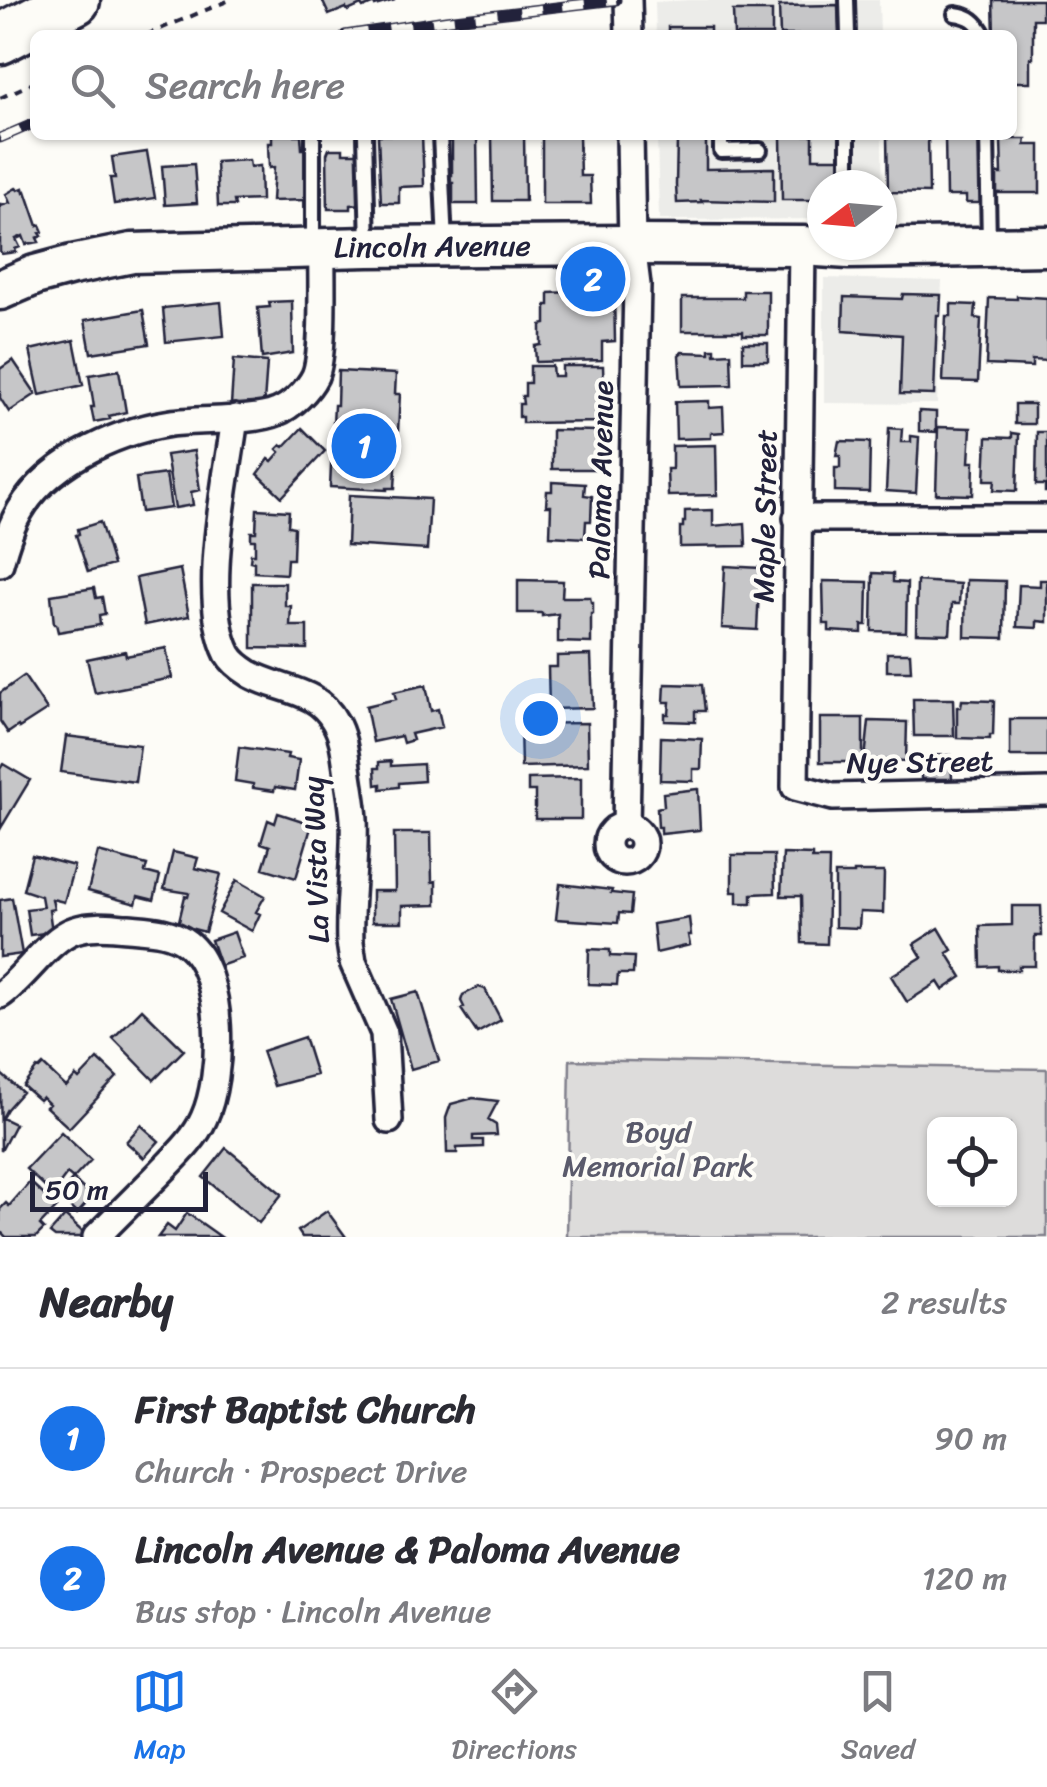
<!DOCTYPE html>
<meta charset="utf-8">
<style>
:root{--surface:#fff;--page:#f7f7f7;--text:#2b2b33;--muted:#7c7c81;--line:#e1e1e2;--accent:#1a73e8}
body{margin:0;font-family:Sriracha,sans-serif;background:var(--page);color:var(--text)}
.controls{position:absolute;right:30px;bottom:30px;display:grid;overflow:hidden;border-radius:15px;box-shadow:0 2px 8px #0004}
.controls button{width:90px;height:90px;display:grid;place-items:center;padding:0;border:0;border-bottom:2px solid var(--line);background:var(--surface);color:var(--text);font:50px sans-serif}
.compass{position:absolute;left:807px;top:170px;width:90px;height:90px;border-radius:50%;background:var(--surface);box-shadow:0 2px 8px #0004;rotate:254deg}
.scale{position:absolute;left:30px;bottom:25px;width:178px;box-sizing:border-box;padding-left:10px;border:5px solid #22223b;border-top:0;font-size:28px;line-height:35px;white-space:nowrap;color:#22223b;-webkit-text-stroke:8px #fdfcf7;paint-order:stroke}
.you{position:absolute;left:540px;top:718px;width:35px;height:35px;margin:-25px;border:8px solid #fff;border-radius:50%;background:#1a73e8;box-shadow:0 0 0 15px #1a73e833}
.badge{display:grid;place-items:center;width:65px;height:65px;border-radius:50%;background:var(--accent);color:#fff;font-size:32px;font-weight:700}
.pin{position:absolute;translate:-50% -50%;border:5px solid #fff;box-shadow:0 2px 10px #0006}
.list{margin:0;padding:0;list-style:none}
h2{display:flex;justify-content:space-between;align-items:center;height:130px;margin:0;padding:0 40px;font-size:42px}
h2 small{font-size:32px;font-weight:400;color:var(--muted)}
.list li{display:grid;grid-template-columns:65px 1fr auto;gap:30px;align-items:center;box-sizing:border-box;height:140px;padding:0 40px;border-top:2px solid var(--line)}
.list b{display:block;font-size:38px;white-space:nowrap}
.list p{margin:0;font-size:32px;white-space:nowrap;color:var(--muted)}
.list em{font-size:32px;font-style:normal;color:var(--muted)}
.icon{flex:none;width:55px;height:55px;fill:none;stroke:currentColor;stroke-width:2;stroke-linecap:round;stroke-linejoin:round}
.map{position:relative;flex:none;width:1047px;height:1237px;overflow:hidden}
.search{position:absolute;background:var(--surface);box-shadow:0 2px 8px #0004;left:30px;right:30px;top:30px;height:110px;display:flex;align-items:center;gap:25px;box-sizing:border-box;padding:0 35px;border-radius:15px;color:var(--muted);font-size:38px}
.sheet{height:410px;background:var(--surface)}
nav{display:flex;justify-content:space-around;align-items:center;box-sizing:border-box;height:140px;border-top:2px solid var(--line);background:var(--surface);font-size:28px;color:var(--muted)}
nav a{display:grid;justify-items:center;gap:5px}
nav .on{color:var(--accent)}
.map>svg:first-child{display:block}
.built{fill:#ecece9}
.green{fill:#dddcdb;stroke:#807f8b;stroke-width:2.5;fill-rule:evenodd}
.building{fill:#c6c6c8;stroke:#22223b;stroke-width:2.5}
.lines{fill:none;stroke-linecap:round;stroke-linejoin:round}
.service-casing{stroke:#22223b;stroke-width:20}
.minor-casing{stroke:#22223b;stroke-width:32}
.secondary-casing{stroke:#22223b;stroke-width:45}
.motorway-casing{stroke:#22223b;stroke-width:55}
.path{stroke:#22223b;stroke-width:4;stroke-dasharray:8 8;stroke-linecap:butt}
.service{stroke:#fdfcf7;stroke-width:12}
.minor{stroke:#fdfcf7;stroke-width:25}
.secondary{stroke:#fdfcf7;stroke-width:38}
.motorway{stroke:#fdfcf7;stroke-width:48}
.rail-casing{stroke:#22223b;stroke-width:11}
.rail{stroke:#fdfcf7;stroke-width:8;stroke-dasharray:22;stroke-linecap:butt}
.labels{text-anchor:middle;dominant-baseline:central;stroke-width:8;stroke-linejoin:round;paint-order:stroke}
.street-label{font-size:30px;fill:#22223b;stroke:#fdfcf7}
.park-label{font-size:30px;fill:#5a5a6b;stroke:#fdfcf7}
</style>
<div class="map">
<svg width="1047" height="1237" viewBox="0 0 1047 1237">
<rect width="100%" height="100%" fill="#fdfcf7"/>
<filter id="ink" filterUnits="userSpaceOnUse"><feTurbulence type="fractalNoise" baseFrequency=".01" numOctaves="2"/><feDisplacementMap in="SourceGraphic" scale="20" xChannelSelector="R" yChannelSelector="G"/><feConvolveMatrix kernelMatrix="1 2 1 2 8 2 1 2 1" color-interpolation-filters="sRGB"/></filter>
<g filter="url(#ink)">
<path class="built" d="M690 0H879L880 35H656L655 2Z
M657 135H882L883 219 882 185H822V219L659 220Z
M824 278 942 281 937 404 824 403Z"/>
<path class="green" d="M570 1060 1047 1069V1237H567ZM934 1124H1010V1200H934Z"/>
<path class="building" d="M322 0H395L375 6 374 3 363 8 361 5 348 11 346 8 329 15Z
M993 0H1042V19H1033V58H1030V82H1012V35H994Z
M838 5 839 35H780L779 6Z
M733 11H772V35H734Z
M668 27H710V35H668Z
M272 135H301L302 149H305L306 200 272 201 274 167 269 168 268 143H272Z
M378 135H422L424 186 399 187V203H381Z
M452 135H477L478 204H453V183H447V175H452Z
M492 135H524L525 201H493Z
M542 135H579L580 176H590L591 204H542Z
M675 135H706V169L774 168V202L701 200 702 202 677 203 676 185 677 140H675Z
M781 135H813V158H840V185H822V200H782Z
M887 135H928L929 193 888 192Z
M945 135H983V203H966V196H946Z
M1001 139H1026L1025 145H1040V193H997V174H1002Z
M329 149H343V153H363L364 204 351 205V209H328L327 154Z
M147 152 155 198 114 204 110 178H115L112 157Z
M249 160 250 167 260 166 261 200 234 201 235 206H218L216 162Z
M194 164 197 203 165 205 162 166Z
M16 188 18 190 23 188 24 192 26 191 38 226 40 225 43 232 40 233 42 236 37 238 39 242 26 244 23 236 16 239 20 247 15 249 16 252 2 254 0 251V203L1 206 10 203 6 194Z
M743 291H768V335H743V331H682V298H743Z
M573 292V298H588V294L614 293 615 341 602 342V360L536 362 535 346 541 345V325L546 324V305H549V293Z
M903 294 941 295 940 315H937L934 395 900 394 902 335 843 331 844 297 902 299Z
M1017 296 1047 298V361L1032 360V367L986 365 989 298 1017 299Z
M292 301 293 353 262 358 258 308 270 307 269 302Z
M221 302 224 336 166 342 163 308Z
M951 304 976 305 975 318 981 319 978 382 943 381 946 316H951Z
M143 310 149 344 91 353 85 320Z
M74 340 83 385 40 395 30 350Z
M743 343H768V361H743Z
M710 349H715V354L731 353 732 385 681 386 679 355 682 352 710 353Z
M234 359 267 362 264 403 231 405Z
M13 360 36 394 9 412 0 398V369Z
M530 366H552L553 376H562V366H603L604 391H599V397L604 396 605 422 522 423V417H519V404H523L522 396H525V383H530Z
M119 370 126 412 109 416 110 419 94 422 91 407H94L89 375Z
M338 371 396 374 395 394H400L395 488H387V490L330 487 334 405H337Z
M709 401V408L723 407 724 432 711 433V438L676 439 675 402Z
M1015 404H1034V424H1015Z
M919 411 936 412V432L919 431Z
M938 427 971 428 969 462H974L973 495 936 494Z
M302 428 325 451 282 497 258 474 269 459 272 461 280 452 277 449 281 445 284 447Z
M889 428 902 429 901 442H911V436L919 437 916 493 886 491Z
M552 430 598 431V469H552Z
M1037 432H1047V492H1045V485H1036Z
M1012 433 1019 434 1017 491 994 490 995 480H985L987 437 1012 438Z
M839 441 870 442 869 492 835 491V468H840V456H836Z
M716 445 717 495 668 496 667 469H672V446Z
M194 451 200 490 191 492 193 505 175 508 166 455Z
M166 474 171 508 141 512 136 478Z
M552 482 585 484 584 495 592 496 591 521H586L585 538 550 536 551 506H546L547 491H552Z
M349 495 430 499 427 550 347 545Z
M257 509 289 511 288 526 294 527 293 559H287L286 574 254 572V562L250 561 251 554H255V540H251V532H256Z
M713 510V526L745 523 746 546 680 547V527H683V522H685V511Z
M100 522 113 565 88 572 76 535 79 534 78 529Z
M725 566 760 568 757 630 722 628Z
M180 569 189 616 145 625 136 578Z
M873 573 893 574V582L907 583 906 632 872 631Z
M518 580 563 581 562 597H590L591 602H593V614H591V643L558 642V614L542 616V613H518Z
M966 580 1005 581 1004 638 965 637Z
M1040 580H1047V622L1037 621V628L1017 627 1019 585 1040 586Z
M823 581 868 582 867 625H862V633L829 631V624H824Z
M917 581 960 584 959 604H952L950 634 916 633Z
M252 583H285V606H291L290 626H307V649L252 648Z
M94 588 96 598 102 597 105 614 99 615 100 625 58 632 56 624H54L51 595Z
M166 648 172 678 95 693 87 659 125 651 126 656Z
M887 653H910L911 671H887Z
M591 655 593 708 549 709 548 667H557V656Z
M24 676 47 710 19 728 18 726 8 733 0 721V693Z
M665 684 702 685 705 711H695V722L665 721V714H669L670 702H664Z
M426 685 431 711 438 709 442 727 411 734 413 740 403 743 401 736 373 742 366 706 396 699 394 692Z
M913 699H953L954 736H914Z
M962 700 994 701 993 735H990V739L957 738V707H961Z
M820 718H863V762H820Z
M1010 719H1047V756H1010Z
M869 721 907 722 906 761 865 759Z
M587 723 588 765 521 767 520 724Z
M66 736 140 745 135 782 61 772Z
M661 737 702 739 701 769H693V781L660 780Z
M239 747 288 754 287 758 299 760 295 790 275 787 274 791 253 788V784L235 781Z
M951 755 952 779H921V756Z
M391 761V766L423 764 424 781 399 783V787L381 789V784L376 785 375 768H379V762Z
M3 764 30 780 1 828 0 769Z
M581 778V819H535V791H528V779Z
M698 789 700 830 661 834V827H658L657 808 664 806 663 793Z
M278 813 312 824 296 878 263 868 270 846 261 843 268 820 275 823Z
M394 833H431L432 882 436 881V905L402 906V922H372V891H395Z
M98 852 147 865 145 872 160 876 154 900 138 896 136 904 88 891Z
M173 852 198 858 195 868 221 874 205 932 178 925 185 896 188 897 189 893 164 889Z
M783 854 812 855V859H829L827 944 802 943 801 896H781Z
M32 855 74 866 64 902 52 899 54 909 49 910 52 932 30 935 26 909 43 907 41 896 23 890Z
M732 855H774L775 893 752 894V903H737V892H732Z
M854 872H884L883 913 860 912 859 928 835 927V874H854Z
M237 880 265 896 256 912 260 914 252 931 219 913Z
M560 884 612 890 611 893 632 895 630 914 619 913 618 923 556 919Z
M12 898 22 954 0 957V900Z
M1012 906H1041L1042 936H1035V966H1019V970H998V966L981 967 980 926 1012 925Z
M689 918 691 935H688L690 945 656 953 653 924Z
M939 928 952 950 947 953 962 977 943 990 938 982 907 1002 891 976 922 957 914 944Z
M234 932 243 958 220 966 211 940Z
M589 949 610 950V956L634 957 633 974H618L617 985 588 984Z
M479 987 485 989 501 1020 477 1033 461 1009 464 1007 461 1001 463 995Z
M418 992 439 1061 411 1069 391 999Z
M142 1009 184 1050 154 1080 113 1038Z
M304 1037 316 1075 274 1086 262 1051Z
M98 1059 117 1077 69 1128 46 1107 49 1104 42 1097 39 1100 23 1086 37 1068 39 1069 43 1065 66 1087 76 1076 79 1079Z
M0 1073 22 1092 7 1109 2 1118 15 1124 1 1151Z
M473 1098 498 1101 488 1120 496 1125 497 1135 473 1136V1140H483V1147L457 1148V1153H447L446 1118 451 1104Z
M141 1125 159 1141 144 1158 126 1142Z
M61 1132 91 1160 73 1179 67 1174 52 1194 26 1169Z
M226 1148 282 1194 259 1223 203 1177Z
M73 1179 92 1197 77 1214 58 1196Z
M30 1182 57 1207 40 1225 44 1229 36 1237H6L0 1231V1209L6 1203 9 1206Z
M327 1211 346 1237H302L298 1231Z
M187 1213 221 1237H158L167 1225 175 1231Z
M65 1216 85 1234 82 1237H55L50 1233Z"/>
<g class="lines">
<g class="service-casing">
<path id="service" d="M847 0 848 35
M955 14C970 16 977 21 984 35
M365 135 368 244
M440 135 445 244
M721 135V151L760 150
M848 135V185
M987 135 989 244
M313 245V135"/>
</g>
<g class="minor-casing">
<path id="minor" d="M628 0 629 35
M802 246 795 787 833 797 1047 792
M235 418C227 480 200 598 228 654 233 663 242 669 250 674 280 691 317 688 335 722 344 737 345 756 348 774 350 789 353 804 354 819 356 860 348 901 350 942L353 962 384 1033 389 1120
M797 518H1047
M0 563C4 549 8 534 15 520 41 465 113 432 171 423 199 419 254 422 277 412 292 406 308 390 315 376 325 353 321 276 322 247
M626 826 637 285 632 245 630 135
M607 844a18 18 0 1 1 36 0a18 18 0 1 1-36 0Z
M0 995C24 979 49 938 75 930 92 924 111 927 128 928 148 930 171 930 187 943 226 973 223 1077 204 1118 194 1141 173 1159 156 1177 136 1197 116 1217 96 1237"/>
</g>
<g class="secondary-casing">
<g id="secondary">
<path id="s1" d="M0 290 35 275 72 265 132 253 368 247 632 245 802 246 849 249 1047 246"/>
</g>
</g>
<g class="motorway-casing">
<path id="motorway" d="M0 39 75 0"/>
</g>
<path class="path" d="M146 35 230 0
M0 98 35 82"/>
<use href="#service" class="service"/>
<use href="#minor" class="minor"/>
<use href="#secondary" class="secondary"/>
<use href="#motorway" class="motorway"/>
<g class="rail-casing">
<path id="rail" d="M345 35 446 20 616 0
M0 138 35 123"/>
</g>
<use href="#rail" class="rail"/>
</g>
</g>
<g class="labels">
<g class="street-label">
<text stroke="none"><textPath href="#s1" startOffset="438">Lincoln Avenue</textPath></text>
<text transform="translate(601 480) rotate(-89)">Paloma Avenue</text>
<text transform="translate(765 516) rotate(-89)">Maple Street</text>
<text transform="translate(920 762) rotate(-1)">Nye Street</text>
<text transform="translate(316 860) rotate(-92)">La Vista Way</text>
</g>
<g class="park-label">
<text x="658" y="1132">Boyd<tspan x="658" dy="34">Memorial Park</tspan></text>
</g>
</g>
</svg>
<div class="controls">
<button><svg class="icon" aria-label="locate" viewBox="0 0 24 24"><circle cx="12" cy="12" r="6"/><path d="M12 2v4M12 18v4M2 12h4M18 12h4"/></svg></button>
</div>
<svg class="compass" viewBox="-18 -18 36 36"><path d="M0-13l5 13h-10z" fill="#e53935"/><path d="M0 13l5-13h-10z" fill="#7c7c81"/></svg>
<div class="scale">50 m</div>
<div class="you"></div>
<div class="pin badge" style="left:364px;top:446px">1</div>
<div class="pin badge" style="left:593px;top:279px">2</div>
<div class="search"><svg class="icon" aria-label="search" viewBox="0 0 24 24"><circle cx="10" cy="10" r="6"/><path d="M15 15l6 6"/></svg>Search here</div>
</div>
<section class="sheet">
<h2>Nearby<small>2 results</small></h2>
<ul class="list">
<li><span class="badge">1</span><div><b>First Baptist Church</b><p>Church · Prospect Drive</p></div><em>90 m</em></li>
<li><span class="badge">2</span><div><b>Lincoln Avenue &amp; Paloma Avenue</b><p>Bus stop · Lincoln Avenue</p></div><em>120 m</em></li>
</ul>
</section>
<nav>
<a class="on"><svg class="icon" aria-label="map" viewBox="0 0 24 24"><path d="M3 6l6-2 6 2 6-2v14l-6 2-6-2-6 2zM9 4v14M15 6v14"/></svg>Map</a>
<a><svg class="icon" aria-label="directions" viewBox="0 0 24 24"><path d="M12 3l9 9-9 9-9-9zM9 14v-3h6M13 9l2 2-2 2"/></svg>Directions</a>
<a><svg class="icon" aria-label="saved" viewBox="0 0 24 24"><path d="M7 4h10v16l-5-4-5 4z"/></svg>Saved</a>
</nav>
